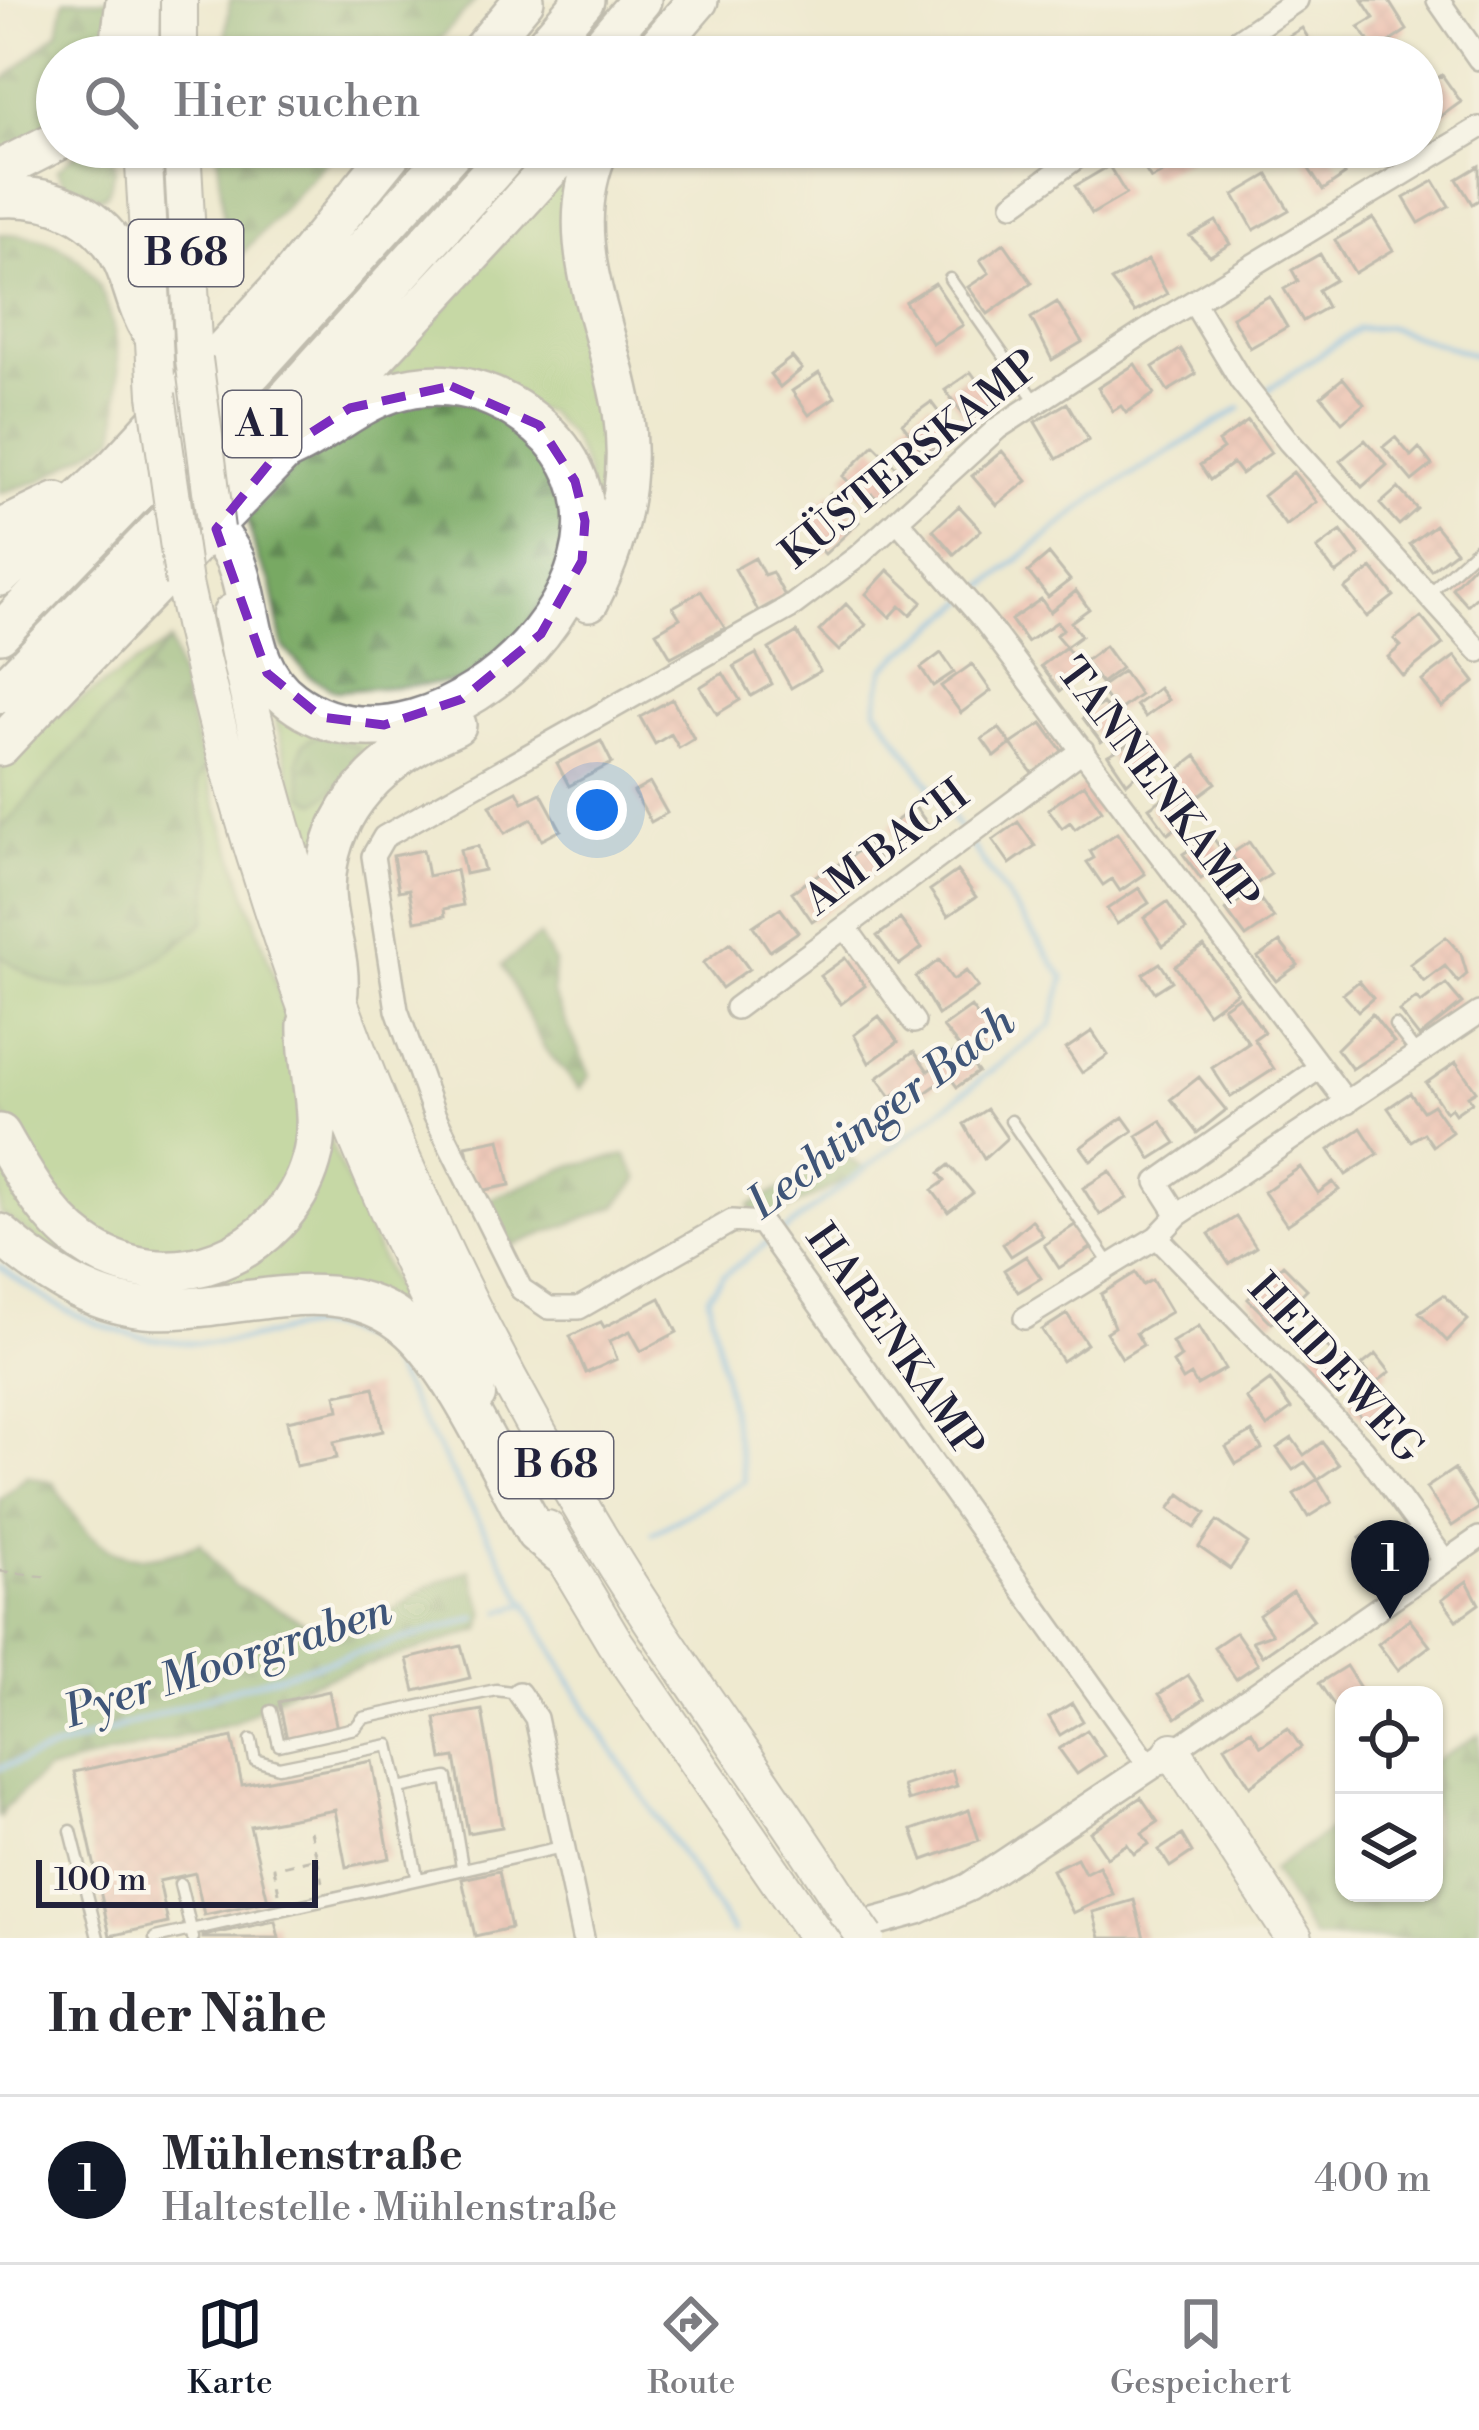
<!DOCTYPE html>
<html lang="de">
<meta charset="utf-8">
<style>
:root{--surface:#fff;--page:#f2f2f3;--text:#2b2b33;--muted:#7c7c81;--line:#e1e1e2;--accent:#111827}
body{margin:0;font-family:"Libre Bodoni",serif;background:var(--page);color:var(--text)}
.controls{position:absolute;right:36px;bottom:36px;display:grid;overflow:hidden;border-radius:24px;box-shadow:0 3px 9px #0004}
.controls button{width:108px;height:108px;display:grid;place-items:center;padding:0;border:0;border-bottom:3px solid var(--line);background:var(--surface);color:var(--text);font:60px sans-serif}
.scale{position:absolute;left:36px;bottom:30px;width:282px;box-sizing:border-box;padding-left:12px;border:6px solid #22223b;border-top:0;font-size:33px;line-height:42px;white-space:nowrap;color:#22223b;-webkit-text-stroke:9px #fbf7ec;paint-order:stroke}
.you{position:absolute;left:597px;top:810px;width:42px;height:42px;margin:-30px;border:9px solid #fff;border-radius:50%;background:#1a73e8;box-shadow:0 0 0 18px #1a73e833}
.badge{display:grid;place-items:center;width:78px;height:78px;border-radius:50%;background:var(--accent);color:#fff;font-size:39px;font-weight:700}
.pin{position:absolute;translate:-50% -99px;filter:drop-shadow(0 3px 6px #0008)}
.pin::after{content:'';position:absolute;top:63px;width:42px;height:36px;background:inherit;clip-path:polygon(0 0,100% 0,50% 100%)}
.list{margin:0;padding:0;list-style:none}
h2{display:flex;justify-content:space-between;align-items:center;height:156px;margin:0;padding:0 48px;font-size:51px}
h2 small{font-size:39px;font-weight:400;color:var(--muted)}
.list li{display:grid;grid-template-columns:78px 1fr auto;gap:36px;align-items:center;box-sizing:border-box;height:168px;padding:0 48px;border-top:3px solid var(--line)}
.list b{display:block;font-size:45px;white-space:nowrap}
.list p{margin:0;font-size:39px;white-space:nowrap;color:var(--muted)}
.list em{font-size:39px;font-style:normal;color:var(--muted)}
.icon{flex:none;width:66px;height:66px;fill:none;stroke:currentColor;stroke-width:2;stroke-linecap:round;stroke-linejoin:round}
.map{position:relative;flex:none;width:1479px;height:1938px;overflow:hidden}
.search{position:absolute;background:var(--surface);box-shadow:0 3px 9px #0004;left:36px;right:36px;top:36px;height:132px;display:flex;align-items:center;gap:30px;box-sizing:border-box;padding:0 42px;border-radius:66px;color:var(--muted);font-size:45px}
.sheet{height:324px;background:var(--surface)}
nav{display:flex;justify-content:space-around;align-items:center;box-sizing:border-box;height:168px;border-top:3px solid var(--line);background:var(--surface);font-size:33px;color:var(--muted)}
nav a{display:grid;justify-items:center;gap:6px}
nav .on{color:var(--accent)}
.map>svg:first-child{display:block}
.grass{fill:#95c372;stroke:#5c7256;stroke-width:3}
.forest{fill:url(#forest-firs);stroke:#4d6650;stroke-width:3}
.lines{fill:none;stroke-linecap:round;stroke-linejoin:round}
.stream{stroke:#76b4e9;stroke-width:6}
.building{fill:url(#building-cross-hatch)}
.service-casing{stroke:#888686;stroke-width:15}
.minor-casing{stroke:#888686;stroke-width:26}
.tertiary-casing{stroke:#888686;stroke-width:32}
.trunk-casing{stroke:#888686;stroke-width:40}
.motorway-casing{stroke:#888686;stroke-width:44}
.path{stroke:#888686;stroke-width:3;stroke-dasharray:9 9;stroke-linecap:butt}
.service{stroke:#fff;stroke-width:10}
.minor{stroke:#fff;stroke-width:21}
.tertiary{stroke:#fff;stroke-width:27}
.trunk{stroke:#fff;stroke-width:36}
.motorway{stroke:#fff;stroke-width:39}
.trunk-bridge-casing{stroke:#888686;stroke-width:40;stroke-linecap:butt}
.trunk-bridge{stroke:#fff;stroke-width:36}
.marked{fill:none;stroke:#7b2cbf;stroke-width:9;stroke-dasharray:24 15;stroke-linejoin:round}
.labels{text-anchor:middle;dominant-baseline:central;stroke-width:9;stroke-linejoin:round;paint-order:stroke}
.shield{fill:#fbf7ec;stroke:#636270;stroke-width:3}
.shield-label{font-size:39px;font-weight:bold;fill:#22223b}
.street-label{font-size:42px;fill:#22223b;stroke:#fbf7ec}
.water-label{font-size:45px;font-style:italic;fill:#3f5578;stroke:#fbf7ec}
</style>
<div class="map">
<svg width="1479" height="1938" viewBox="0 0 1479 1938">
<defs>
<pattern id="forest-firs" width="22" height="20" patternUnits="userSpaceOnUse" patternTransform="scale(3)"><rect width="22" height="20" fill="#78a964"/><path d="M5 1l3.5 6h-7zM16 11l3.5 6h-7z" fill="#628954"/></pattern>
<pattern id="building-cross-hatch" width="8" height="8" patternUnits="userSpaceOnUse" patternTransform="scale(3)"><rect width="8" height="8" fill="#efa19e"/><path d="M0 0l8 8M0 8l8-8" fill="none" stroke="#cd8a89"/></pattern>
</defs>
<rect width="100%" height="100%" fill="#fbf7ec"/>
<filter id="ink" filterUnits="userSpaceOnUse"><feTurbulence type="fractalNoise" baseFrequency=".00833" numOctaves="2"/><feDisplacementMap in="SourceGraphic" scale="24" xChannelSelector="R" yChannelSelector="G"/><feConvolveMatrix kernelMatrix="1 2 1 2 8 2 1 2 1" color-interpolation-filters="sRGB"/></filter>
<filter id="wash" filterUnits="userSpaceOnUse"><feTurbulence type="fractalNoise" baseFrequency=".004" numOctaves="4" result="noise"/><feDisplacementMap in="SourceGraphic" scale="48" xChannelSelector="R" yChannelSelector="G"/><feGaussianBlur stdDeviation="2.7" result="paint"/><feColorMatrix in="noise" values="0 0 0 0 0 0 0 0 0 0 0 0 0 0 0 0 0 1.4 0 .05"/><feComposite in="paint" operator="in"/></filter>
<g filter="url(#wash)">
<rect width="100%" height="100%" fill="#efead0"/>
<path class="grass" d="M586 147 613 457 596 553 587 472 571 437 548 412 385 376Z
M170 641 0 830V769L35 729Z
M271 701 435 721 317 853H310Z
M204 768 307 1075 303 1171 238 1240 168 1259 90 1231 56 1198 0 1109V955L212 864 197 780Z
M326 1133 405 1313 172 1298 94 1281 0 1213V1153L89 1257 225 1269Z"/>
<path class="forest" d="M64 0H113L104 57H57V126L0 159V83L58 32Z
M230 0H476L423 57H223Z
M83 147H111L116 169 107 194 101 198 66 186 57 170Z
M217 147H340L228 269Z
M0 234C117 231 126 348 116 436L40 481 0 493Z
M435 398 486 405 537 439 562 480 573 527 559 578 523 630 462 682 336 691 309 676 283 646 271 583 258 560 247 518 306 456 379 407Z
M170 641 204 768 197 781 212 864 205 921C136 981 82 1019 0 955V830Z
M318 734 359 747 348 778 317 803 304 796 298 762 303 744Z
M539 936 554 962 553 994 590 1075 580 1089 544 1048 502 965Z
M626 1155 639 1179 615 1207 498 1251 475 1205 573 1165Z
M845 1156 866 1170 761 1223 749 1205Z
M27 1476 54 1483C92 1552 125 1575 200 1543L232 1584 322 1632 377 1620 430 1585 470 1570 485 1613 481 1630 297 1687 233 1723 46 1771 6 1807 0 1819V1499Z
M1479 1734V1938H1313L1272 1870 1344 1820V1893H1434V1762Z"/>
<g class="lines">
<path class="stream" d="M1263 393 1358 329 1388 327 1479 357
M778 1236 1051 1025 1064 978 876 708 884 668 1094 498 1240 408
M0 1266C66 1321 146 1351 232 1341 303 1333 311 1308 382 1350L592 1719 733 1932
M653 1533 745 1481 708 1296 723 1276 767 1243
M502 1611 528 1603
M0 1768 230 1690 476 1618"/>
</g>
<g id="blocks">
<path class="building" d="M1362 0H1388L1407 30 1376 51 1359 27 1374 18Z
M1302 28 1315 49 1292 57 1281 41Z
M1442 75 1461 102 1436 120 1422 101V88Z
M1131 147H1184L1190 158 1151 179Z
M1327 147 1345 175 1323 190 1303 160Z
M1109 166 1126 194 1092 214 1075 186Z
M1479 166V200L1472 204 1457 179Z
M1268 175 1289 210 1254 230 1234 195Z
M1434 181 1449 206 1419 223 1404 198Z
M1373 218 1393 250 1355 273 1335 240Z
M1216 221 1230 244 1210 256 1190 236Z
M1004 243 1032 283 988 314 968 287 989 273 980 260Z
M1320 254 1335 280 1318 290 1327 307 1303 321 1284 289 1298 281 1292 270Z
M1148 260 1167 294 1135 312 1111 281Z
M935 283 963 325 933 344 905 302Z
M1269 296 1287 327 1250 348 1232 317Z
M1057 302 1082 342 1052 360 1031 318Z
M1181 349 1196 374 1168 391 1153 367Z
M792 357 802 369 780 387 770 374Z
M1135 364 1154 394 1126 413 1121 406 1113 411 1098 388Z
M971 372 993 403 968 421 945 390Z
M819 373 835 397 809 415 792 391Z
M1343 378 1364 404 1342 422 1321 396Z
M931 402 954 433 925 454 902 423Z
M1067 403 1089 440 1057 459 1035 422Z
M1248 421 1271 453 1241 474 1233 463 1210 480 1200 465 1223 449 1218 442Z
M1395 437 1411 456 1419 448 1432 465 1412 481 1383 447Z
M1365 440 1387 465 1362 487 1340 461Z
M874 445 906 477 881 502 872 494 866 500 843 476Z
M1002 451 1027 481 997 505 972 476Z
M1293 472 1317 502 1286 526 1263 496Z
M1398 488 1417 509 1399 525 1380 504Z
M831 493 859 522 825 554 816 545 822 539 804 520Z
M959 506 981 530 954 554 933 530Z
M1435 525 1456 551 1431 570 1410 544Z
M1341 531 1360 556 1336 574 1317 549Z
M1049 554 1070 580 1048 597 1028 572Z
M755 558 764 575 772 572 785 596 758 611 735 569Z
M1479 559V594L1467 605 1452 588Z
M1372 568 1394 596 1367 617 1345 589Z
M888 570 922 602 910 615 900 606 890 617 866 594Z
M701 591 725 628 671 657 656 632 680 618 673 607Z
M1076 591 1089 609 1071 622 1081 636 1066 647 1056 635 1063 629 1057 622 1027 642 1011 620 1041 599 1050 612Z
M846 604 866 625 839 651 819 631Z
M1421 617 1443 644 1403 676 1388 657 1401 646 1394 639Z
M797 632 820 671 791 688 769 649Z
M1105 646 1121 668 1101 683 1085 661Z
M1066 647 1084 674 1060 691 1041 666Z
M941 653 954 672 933 686 921 668Z
M756 654 772 684 751 696 734 666Z
M1455 656 1475 682 1442 707 1422 681Z
M972 664 991 691 961 713 941 686Z
M1123 671 1140 695 1117 712 1099 688Z
M723 673 740 700 717 714 700 687Z
M1159 688 1168 700 1145 717 1136 705Z
M672 699 694 739 679 748 671 734 655 744 640 717Z
M1103 703 1121 727 1101 742 1083 718Z
M1042 723 1063 752 1033 774 1011 744Z
M999 728 1011 744 995 757 982 739Z
M1148 734 1161 752 1127 783 1108 755Z
M601 741 612 763 569 786 557 763Z
M1196 756 1216 783 1190 802 1170 776Z
M650 783 667 813 651 822 634 792Z
M1084 784 1102 810 1075 829 1070 822 1062 828 1048 809Z
M517 791 523 802 541 793 561 830 542 840 532 819 505 833 490 805Z
M1173 792 1191 817 1168 834 1149 808Z
M915 807 930 827 905 850 889 826Z
M1018 822 1035 846 1010 864 993 840Z
M1117 833 1145 874 1120 891 1112 879 1103 885 1087 862 1094 858 1090 851Z
M1211 835 1228 859 1201 879 1183 854Z
M1249 842 1271 874 1253 886 1231 854Z
M868 844 884 867 851 889 836 866Z
M478 846 484 870 465 874 460 850Z
M423 850 428 876 456 870 463 905 444 909 445 916 415 921 409 889 399 891 393 856Z
M827 868 847 897 812 921 792 892Z
M957 871 976 897 948 916 930 890Z
M1139 888 1149 903 1117 924 1107 909Z
M1254 891 1274 918 1246 937 1226 910Z
M1167 902 1186 930 1163 946 1144 918Z
M780 908 798 932 770 951 753 926Z
M900 919 922 948 899 965 877 936Z
M1446 937 1461 954 1467 974 1458 982 1445 966 1424 982 1410 964Z
M1280 942 1298 965 1276 981 1258 957Z
M730 943 749 969 722 988 703 963Z
M1204 946 1237 992 1208 1013 1175 966Z
M845 958 865 986 841 1004 820 976Z
M939 960 953 980 966 971 978 987 938 1015 916 977Z
M1160 963 1172 981 1155 992 1143 974Z
M1359 981 1373 998 1358 1011 1343 994Z
M1446 984 1462 1003 1419 1037 1399 1011 1416 998 1421 1003Z
M1239 996 1264 1032 1254 1039 1274 1069 1231 1097 1212 1068 1249 1043 1223 1007Z
M971 1007 993 1038 966 1057 978 1072 957 1087 949 1076 911 1103 901 1090 891 1097 877 1078 914 1051 928 1071 960 1048 943 1027Z
M1372 1014 1394 1042 1352 1069 1337 1049Z
M879 1016 898 1042 869 1063 854 1035Z
M1092 1031 1108 1055 1082 1073 1066 1049Z
M1456 1062 1476 1091 1468 1096 1472 1102 1455 1114 1451 1108 1446 1112 1426 1083Z
M1199 1077 1226 1110 1197 1133 1171 1099Z
M1410 1093 1423 1111 1433 1105 1452 1132 1433 1146 1424 1133 1411 1141 1388 1108Z
M987 1109 1007 1138 984 1159 964 1124Z
M1123 1117 1133 1131 1091 1161 1081 1147Z
M1161 1121 1176 1143 1151 1159 1137 1136Z
M1361 1128 1378 1154 1346 1175 1329 1150Z
M500 1139 510 1185 475 1192 466 1146Z
M949 1165 973 1193 948 1212 932 1190 945 1181 939 1173Z
M1300 1167 1318 1193 1333 1182 1339 1190 1287 1225 1264 1192Z
M1110 1171 1127 1198 1100 1215 1083 1188Z
M1236 1217 1256 1247 1229 1264 1209 1234Z
M1032 1220 1043 1236 1011 1256 1003 1244Z
M1078 1223 1094 1246 1059 1268 1044 1245Z
M1026 1256 1041 1278 1018 1292 1004 1270Z
M1283 1265 1307 1289 1272 1323 1248 1299Z
M1135 1273 1143 1285 1152 1280 1171 1312 1136 1333 1143 1345 1122 1358 1106 1332 1114 1327 1101 1294Z
M1444 1295 1468 1320 1447 1341 1419 1312Z
M660 1298 677 1332 641 1351 630 1331 610 1341 617 1359 586 1373 570 1336 601 1322 604 1327Z
M1067 1314 1087 1344 1062 1361 1042 1330Z
M1199 1326 1225 1369 1197 1385 1191 1375 1183 1380 1173 1363 1181 1357 1172 1342Z
M1321 1341 1344 1362 1327 1380 1304 1359Z
M1376 1354 1390 1372 1376 1383 1362 1365Z
M1270 1380 1291 1409 1267 1427 1246 1398Z
M1372 1384 1394 1410 1372 1429 1349 1403Z
M374 1387 383 1431 334 1442 337 1458 296 1466 287 1421 339 1410 336 1395Z
M1252 1432 1262 1449 1236 1464 1226 1447Z
M1292 1438 1304 1455 1322 1442 1339 1465 1318 1479 1305 1462 1293 1470 1277 1448Z
M1454 1469 1479 1508 1452 1526 1426 1488Z
M1318 1479 1332 1502 1308 1517 1294 1494Z
M1180 1494 1206 1513 1195 1528 1169 1509Z
M1217 1521 1248 1543 1230 1569 1199 1547Z
M1375 1529 1382 1541 1391 1536 1407 1564 1374 1583 1356 1554 1366 1548 1360 1538Z
M1467 1581 1479 1604 1457 1620 1442 1599Z
M1293 1591 1314 1620 1262 1656 1252 1641 1272 1634 1259 1615Z
M1409 1619 1430 1646 1398 1670 1378 1644Z
M1236 1632 1258 1664 1236 1679 1214 1647Z
M461 1646 470 1678 415 1691 407 1659Z
M1346 1666 1362 1691 1344 1695 1336 1708 1319 1683Z
M1188 1675 1204 1699 1176 1718 1159 1694Z
M329 1691 337 1729 287 1739 279 1702Z
M1072 1703 1083 1721 1060 1735 1049 1717Z
M482 1710 502 1827 468 1833 455 1757 442 1759 435 1718Z
M1288 1728 1301 1747 1250 1786 1225 1746 1251 1730 1261 1746Z
M1087 1730 1104 1756 1077 1774 1059 1749Z
M232 1737 242 1785 372 1761 390 1858 346 1867 335 1810 250 1826 268 1901 204 1915 195 1873 159 1881 168 1923 110 1936 74 1772Z
M952 1770 957 1786 908 1801 903 1786Z
M1141 1797 1158 1822 1142 1833 1149 1844 1134 1854 1127 1844 1107 1857 1090 1832Z
M969 1810 979 1840 923 1860 912 1830Z
M1182 1835 1192 1852 1170 1867 1159 1850Z
M1077 1858 1085 1873 1099 1866 1113 1894 1073 1913 1052 1870Z
M499 1871 511 1928 475 1936 462 1879Z
M1134 1900 1144 1938H1100L1093 1912Z
M275 1921 279 1938H203V1936Z"/>
</g>
</g>
<g filter="url(#ink)">
<use href="#blocks" fill-opacity="0" stroke="#888686" stroke-width="3"/>
<g class="lines">
<g class="service-casing">
<path id="service" d="M950 279 1037 403
M1430 592 1479 547
M1395 1025 1418 1055
M1011 1121 1111 1265
M271 1711 279 1745 355 1728 363 1718 496 1690 519 1693
M251 1740 255 1760 279 1767 389 1745 399 1788 447 1778 462 1867
M399 1788 417 1876
M71 1831 98 1938
M180 1884 193 1938
M155 1938 562 1847"/>
</g>
<g class="minor-casing">
<path id="minor" d="M1438 0 1479 59
M1214 57 1297 0
M1013 204 1091 147
M1194 303 1241 381 1289 442 1479 651
M897 520 986 623 1347 1103
M846 928 914 1022
M736 1008 1083 750
M1178 1215 1157 1182 1319 1068
M1157 1237 1363 1449 1445 1561
M1025 1318 1157 1237 1178 1215 1479 1013
M519 1693 536 1718 583 1938
M1173 1751 1479 1538
M1150 1767 761 1223 732 1221 579 1308H549L521 1289 434 1114 397 1010 373 856 384 837 789 608 857 557 998 428 1166 318 1479 128"/>
</g>
<g class="tertiary-casing">
<path id="tertiary" d="M815 1938 918 1910 969 1887 1173 1751"/>
</g>
<g class="trunk-casing">
<path id="trunk" d="M179 0V57
M140 57 141 0
M143 147 157 395
M182 147 194 359
M184 583C245 869 342 1136 477 1395
M231 613C295 948 430 1261 608 1552 684 1676 773 1792 850 1915
M547 1529 615 1643 800 1912
M1173 1751 1294 1938"/>
</g>
<g class="motorway-casing">
<path id="motorway" d="M119 57 126 0
M476 57 524 0
M535 57 584 0
M592 57 641 0
M649 57 698 0
M0 170 57 141
M0 197C52 194 101 213 124 263 135 288 137 309 152 332
M216 529C222 539 230 550 235 560 255 608 245 666 292 701 436 809 703 542 526 416 493 392 454 381 414 387 357 396 326 437 276 455
M0 530 56 503
M0 576 116 467 289 279 396 147
M589 601C619 542 633 477 623 411 608 321 558 239 599 147
M0 633 254 370 456 147
M0 693 285 401 514 147
M0 746C190 546 386 353 569 147
M337 999C343 960 325 928 325 889 327 806 386 755 456 725
M0 1134C22 1173 46 1216 83 1243 167 1304 284 1256 311 1161 325 1115 306 1070 308 1024
M0 1234C42 1271 88 1302 145 1308 232 1316 337 1262 411 1330 457 1372 503 1477 536 1533L560 1553"/>
</g>
<path class="path" d="M0 1571 46 1577
M317 1858 322 1882
M279 1893 274 1868 317 1858 310 1831"/>
<use href="#service" class="service"/>
<use href="#minor" class="minor"/>
<use href="#tertiary" class="tertiary"/>
<use href="#trunk" class="trunk"/>
<use href="#motorway" class="motorway"/>
<g class="trunk-bridge-casing">
<path id="trunk-bridge" d="M194 359 216 529
M157 395 184 583
M800 1912 818 1938
M850 1915 866 1938"/>
</g>
<use href="#trunk-bridge" class="trunk-bridge"/>
</g>
</g>
<path d="M0 0H1479V1938H0ZM451 386 539 425 575 481 585 521 582 561 541 634 462 699 384 725 321 717 267 673 216 529 276 455 350 408Z" fill="#efead0" fill-opacity=".55" fill-rule="evenodd"/>
<path class="marked" d="M451 386 539 425 575 481 585 521 582 561 541 634 462 699 384 725 321 717 267 673 216 529 276 455 350 408Z"/>
<g class="labels">
<g class="shield">
<rect x="129" y="220" width="114" height="66" rx="9"/>
<rect x="223" y="391" width="78" height="66" rx="9"/>
<rect x="499" y="1432" width="114" height="66" rx="9"/>
</g>
<g class="shield-label">
<text x="186" y="253">B 68</text>
<text x="262" y="424">A 1</text>
<text x="556" y="1465">B 68</text>
</g>
<g class="street-label">
<text transform="translate(911 460) rotate(-39)">KÜSTERSKAMP</text>
<text transform="translate(1157 785) rotate(53)">TANNENKAMP</text>
<text transform="translate(887 848) rotate(-37)">AM BACH</text>
<text transform="translate(894 1342) rotate(55)">HARENKAMP</text>
<text transform="translate(1335 1369) rotate(48)">HEIDEWEG</text>
</g>
<g class="water-label">
<text transform="translate(882 1113) rotate(-37)">Lechtinger Bach</text>
<text transform="translate(228 1662) rotate(-18)">Pyer Moorgraben</text>
</g>
</g>
</svg>
<div class="controls">
<button><svg class="icon" aria-label="locate" viewBox="0 0 24 24"><circle cx="12" cy="12" r="6"/><path d="M12 2v4M12 18v4M2 12h4M18 12h4"/></svg></button>
<button><svg class="icon" aria-label="layers" viewBox="0 0 24 24"><path d="M12 4l9 5-9 5-9-5zM3 14l9 5 9-5"/></svg></button>
</div>
<div class="scale">100 m</div>
<div class="you"></div>
<div class="pin badge" style="left:1390px;top:1619px">1</div>
<div class="search"><svg class="icon" aria-label="search" viewBox="0 0 24 24"><circle cx="10" cy="10" r="6"/><path d="M15 15l6 6"/></svg>Hier suchen</div>
</div>
<section class="sheet">
<h2>In der Nähe<small></small></h2>
<ul class="list">
<li><span class="badge">1</span><div><b>Mühlenstraße</b><p>Haltestelle · Mühlenstraße</p></div><em>400 m</em></li>
</ul>
</section>
<nav>
<a class="on"><svg class="icon" aria-label="map" viewBox="0 0 24 24"><path d="M3 6l6-2 6 2 6-2v14l-6 2-6-2-6 2zM9 4v14M15 6v14"/></svg>Karte</a>
<a><svg class="icon" aria-label="directions" viewBox="0 0 24 24"><path d="M12 3l9 9-9 9-9-9zM9 14v-3h6M13 9l2 2-2 2"/></svg>Route</a>
<a><svg class="icon" aria-label="saved" viewBox="0 0 24 24"><path d="M7 4h10v16l-5-4-5 4z"/></svg>Gespeichert</a>
</nav>
